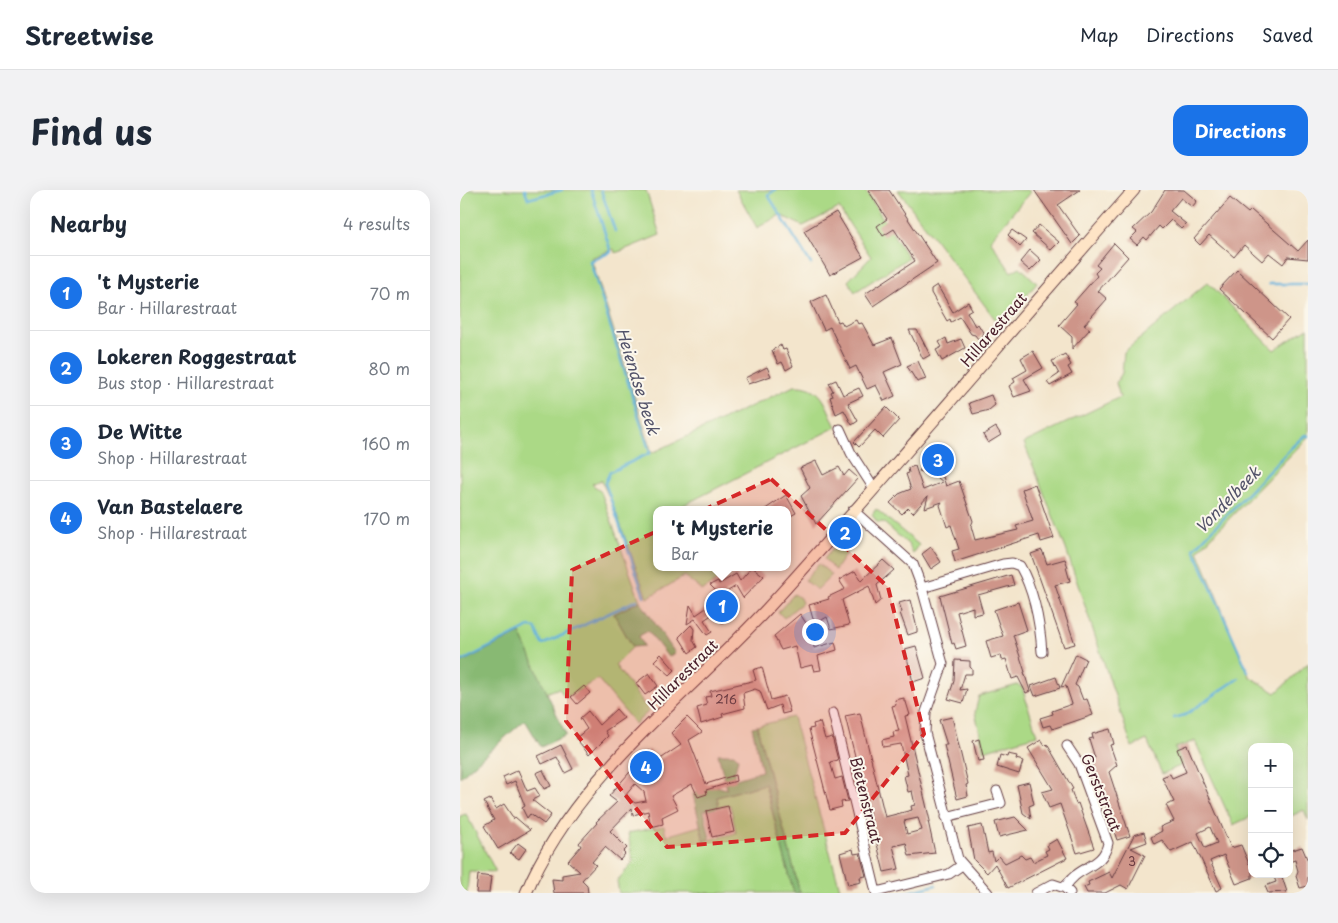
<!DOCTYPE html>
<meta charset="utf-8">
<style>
:root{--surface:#fff;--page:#f2f2f3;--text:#1f2937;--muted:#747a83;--line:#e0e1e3;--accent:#1a73e8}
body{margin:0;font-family:"Playpen Sans",sans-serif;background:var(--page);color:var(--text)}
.controls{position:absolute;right:15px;bottom:15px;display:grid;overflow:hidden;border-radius:10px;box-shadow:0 5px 20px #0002}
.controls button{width:45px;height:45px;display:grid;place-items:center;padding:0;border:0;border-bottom:1px solid var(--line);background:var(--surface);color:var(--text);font:25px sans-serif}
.you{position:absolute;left:354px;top:441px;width:18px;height:18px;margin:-12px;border:4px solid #fff;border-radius:50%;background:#1a73e8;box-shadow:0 0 0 8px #1a73e833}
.badge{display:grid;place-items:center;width:32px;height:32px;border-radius:50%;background:var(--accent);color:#fff;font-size:16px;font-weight:700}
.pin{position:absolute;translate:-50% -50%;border:2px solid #fff;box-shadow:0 1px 5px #0006}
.popup{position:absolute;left:193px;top:316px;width:138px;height:65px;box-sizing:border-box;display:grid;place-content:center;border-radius:10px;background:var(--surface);filter:drop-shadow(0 1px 4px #0005);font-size:16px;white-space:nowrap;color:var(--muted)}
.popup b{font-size:19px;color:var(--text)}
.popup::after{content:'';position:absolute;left:50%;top:100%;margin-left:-10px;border:10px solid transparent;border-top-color:var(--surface)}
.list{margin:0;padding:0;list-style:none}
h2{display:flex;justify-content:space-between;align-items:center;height:65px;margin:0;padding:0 20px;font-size:21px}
h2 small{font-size:16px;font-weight:400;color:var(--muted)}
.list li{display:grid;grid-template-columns:32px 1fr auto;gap:15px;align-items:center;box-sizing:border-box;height:75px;padding:0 20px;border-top:1px solid var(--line)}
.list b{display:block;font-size:19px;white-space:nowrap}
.list p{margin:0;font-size:16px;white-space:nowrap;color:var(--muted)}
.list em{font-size:16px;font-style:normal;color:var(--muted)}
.icon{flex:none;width:28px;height:28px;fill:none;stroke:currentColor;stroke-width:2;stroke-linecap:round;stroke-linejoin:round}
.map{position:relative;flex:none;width:848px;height:703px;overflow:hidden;border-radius:15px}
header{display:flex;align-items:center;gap:30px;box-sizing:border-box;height:70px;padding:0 25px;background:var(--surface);border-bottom:1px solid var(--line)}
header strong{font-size:24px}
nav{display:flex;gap:28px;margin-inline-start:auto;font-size:18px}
.intro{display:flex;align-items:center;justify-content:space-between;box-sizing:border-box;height:120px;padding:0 30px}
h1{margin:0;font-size:35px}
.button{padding:12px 22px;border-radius:15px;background:var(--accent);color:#fff;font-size:18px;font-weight:700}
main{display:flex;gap:30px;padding:0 30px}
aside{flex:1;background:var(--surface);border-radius:15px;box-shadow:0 5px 20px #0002}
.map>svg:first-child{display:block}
.green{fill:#abd986;stroke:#7a7c58}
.forest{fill:#88b973;stroke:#696c4f}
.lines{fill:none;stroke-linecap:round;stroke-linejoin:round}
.stream{stroke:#61b1db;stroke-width:2.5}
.building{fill:#ce9589;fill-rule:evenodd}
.minor-casing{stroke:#633d43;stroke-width:11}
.secondary-casing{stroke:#633d43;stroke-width:13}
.minor{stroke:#fff;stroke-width:9}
.secondary{stroke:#fee4c6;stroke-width:11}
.marked{fill:#d62828;fill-opacity:0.2;stroke:#d62828;stroke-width:4;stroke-dasharray:10 6;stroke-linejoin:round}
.labels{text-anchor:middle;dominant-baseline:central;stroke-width:4;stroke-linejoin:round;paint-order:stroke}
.number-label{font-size:12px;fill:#6b3c42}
.street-label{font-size:15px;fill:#4a1f2b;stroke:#fbf7ec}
.water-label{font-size:16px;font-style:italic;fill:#525269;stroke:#fbf7ec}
</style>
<header>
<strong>Streetwise</strong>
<nav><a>Map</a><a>Directions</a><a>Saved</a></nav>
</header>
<div class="intro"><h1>Find us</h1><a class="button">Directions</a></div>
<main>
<aside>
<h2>Nearby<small>4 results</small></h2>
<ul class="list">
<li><span class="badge">1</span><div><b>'t Mysterie</b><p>Bar · Hillarestraat</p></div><em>70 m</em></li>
<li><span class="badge">2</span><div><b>Lokeren Roggestraat</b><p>Bus stop · Hillarestraat</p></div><em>80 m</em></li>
<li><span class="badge">3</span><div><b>De Witte</b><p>Shop · Hillarestraat</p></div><em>160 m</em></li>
<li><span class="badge">4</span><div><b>Van Bastelaere</b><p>Shop · Hillarestraat</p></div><em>170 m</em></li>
</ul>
</aside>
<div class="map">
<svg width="848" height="703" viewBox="0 0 848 703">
<rect width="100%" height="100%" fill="#fbf7ec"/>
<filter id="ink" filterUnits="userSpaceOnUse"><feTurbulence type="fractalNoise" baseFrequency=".02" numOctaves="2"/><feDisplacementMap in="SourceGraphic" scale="10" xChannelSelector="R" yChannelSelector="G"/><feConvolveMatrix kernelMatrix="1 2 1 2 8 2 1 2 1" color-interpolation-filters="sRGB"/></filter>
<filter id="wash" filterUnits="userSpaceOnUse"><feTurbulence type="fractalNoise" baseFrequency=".0096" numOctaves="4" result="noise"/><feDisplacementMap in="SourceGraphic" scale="20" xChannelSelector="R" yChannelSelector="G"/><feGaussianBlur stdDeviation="1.12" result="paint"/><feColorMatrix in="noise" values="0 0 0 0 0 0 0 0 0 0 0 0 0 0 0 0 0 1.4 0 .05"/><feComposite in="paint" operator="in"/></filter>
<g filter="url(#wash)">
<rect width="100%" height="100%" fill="#f3e5cc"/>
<path class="green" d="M0 0H186L200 45 161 61 155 63 154 59 131 68 192 263 334 196C363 195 365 214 376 237L220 317 221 320H197V377H251L258 389 242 401 225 386 187 408 156 322 141 290 132 294 141 302 180 411 154 424 173 457 155 475 189 521 175 534 138 489 105 508 99 498 86 503 60 443 0 473Z
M276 0H405L448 68 395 102 388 91 411 67 379 18 343 36 320 25 297 38Z
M438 0H568L570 2 530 50 551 82 560 77 577 93 541 137Z
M748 92 814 160 848 138V247L738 361 789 486 816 503 848 473V630L844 620 829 627V557H792V626L773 635 735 551 715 558 722 575 702 584 687 550 672 557 606 359 564 253 660 207 656 193 662 183 664 162Z
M416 319 459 355 453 364 449 355 423 332 418 333 412 325Z
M379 351 387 362 375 380 364 369Z
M359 374 372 385 357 400 345 390Z
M334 404 340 408 342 413 324 428 318 422Z
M557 495 562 497 577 545 524 561 515 522 519 506Z
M333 527 380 699 381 703H340L297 536Z
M305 594 334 703H159L157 691 173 672 168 643 204 636 206 646 240 636 244 651 276 643 270 615 259 617 257 607Z
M6 624 36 682 9 681 7 703H0V626Z"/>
<path class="forest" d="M180 411 215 463 208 467 188 441 179 446 184 456 173 457 154 424Z
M60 443 106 545 81 557 65 530 0 587V473Z
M297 536 340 703H334L305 594 257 607 259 617 244 621 250 648 244 652 233 604 255 596 267 599 258 564H274L278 568 273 590 302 581 292 537Z"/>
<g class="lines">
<path class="stream" d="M65 0 68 9 102 0
M131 0 151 62 130 71 190 263 150 282 145 293 184 406
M141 0 155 41
M315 0 308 5 351 74
M809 94H848
M0 472 69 437 75 438 82 454 86 453 177 410
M788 482 734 359 832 257 845 245 848 246
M714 528 725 525 779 488
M444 703 476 695"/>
</g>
<g id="blocks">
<path class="building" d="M408 0H429L477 73 413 116 405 104 455 71 434 39 423 46 417 36 427 29Z
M574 0H620L598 15 620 46 612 54Z
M705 0H724L737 11 732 17 721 8 710 21 726 34 721 39 711 30 702 39 699 36 687 50 684 47 677 55 670 49 677 42 673 39 691 22Z
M770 8 788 23 791 20 838 61 848 50V69L828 67 823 74 809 63 802 71 784 55 774 67 749 45 740 55 734 49Z
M376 22 403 67 370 85 344 41Z
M579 35 599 52 591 60 572 43Z
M552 40 566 50 560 57 548 45Z
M654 53 668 67 638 101 647 109 624 135 630 139 612 159V147L599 135 617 114 614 112 637 86 635 83 640 78 636 75Z
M570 60 581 70 570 81 560 72Z
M777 80 829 129 812 148 759 99Z
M477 95 493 122 508 112 512 119 507 122 515 136 518 134 524 144 518 149 515 145 511 144 500 127 491 132 490 129 487 131 471 103V99Z
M366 105 378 132 381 131 384 136 396 130 398 134 402 133 414 155 432 148 442 174 424 182 435 206 424 211 416 195 407 199 396 176 390 179 370 137 364 140 351 112Z
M449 140H457L470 165 463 169Z
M486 148 488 154 501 149 505 158 482 171 476 160 482 157 479 152Z
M321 155 323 160 326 159 333 176 326 180 322 172 318 174 312 160Z
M573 161 583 178 564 189 571 201 554 207 549 196 555 192 553 188 567 180 561 168Z
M605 164 611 175 608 177 612 184 590 196 587 192 599 184 592 171Z
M458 171 466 189 457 192 447 176Z
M307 177 311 186 288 194 285 188Z
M376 190 383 205 399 198 403 206 388 213 398 231 392 235 384 220 376 224 373 216 370 207 373 206 371 202 373 201 369 193Z
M531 205 535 215 529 220 513 224 509 213Z
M426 217 439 230 423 248 415 240 399 257 394 252Z
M536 237 541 245 528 253 523 245Z
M476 260 486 262 489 271 481 281 486 296 499 291 513 331 511 336 515 350 558 340 556 336 573 331 562 299 575 294 594 348 581 352 579 345 495 372 492 361 499 359 491 335 487 337 480 315 482 312 465 318 468 306 453 323 448 318 442 324 430 313 439 304 451 299 446 284 449 283 448 278 455 276 463 300 483 292 473 284 459 281Z
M356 271 363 285 379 277 384 286 389 280 398 288 356 334 341 306 350 298 340 278Z
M326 305 336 323 327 328V320H304Z
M471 357 481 372 471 379 462 364Z
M582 360 587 374 605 369 608 377H606L610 391 595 395 615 454 604 457 571 364Z
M423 370 434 380 417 395 421 410 415 415 409 396 382 410 389 435 371 439 367 427 360 431 353 429 349 415 369 409 368 407 385 399 379 390 395 381 401 391Z
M292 377 304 386 283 408 276 396 265 403 272 416 267 419 270 425 262 433 256 422 244 430 252 442 247 445 235 429 227 434 230 415 236 425 252 414 249 408 256 401 250 395 258 391 259 394 276 384 280 391Z
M551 385 554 395 518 405 523 423 513 425V417L497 422 506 456 496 459 494 453 492 454 480 406Z
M450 410 457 438V442L448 445 440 423 442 422 439 413Z
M558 412 567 440 553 445 565 482H564L570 501 566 503 558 487 552 489 546 469 542 470 541 465 531 468 526 451 543 446 534 420Z
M340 424 352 442 354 458 375 452 377 460 358 466 361 480 354 481 352 475 340 478 335 456 321 460 314 446Z
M231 435 234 439 233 450 237 457 229 463 219 447Z
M456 456 465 488 453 492 445 459Z
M201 464 215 480 210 485 194 471Z
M616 464 626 469 615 495 618 497 623 510 627 509 633 525 592 539 590 535 583 537 580 528 593 524 592 521 612 514 606 496 601 497Z
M495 470 510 471V477L512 479V484H505L500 500 507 499 503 513 488 509 494 491Z
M302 477 311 510 325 506 330 522 322 524 320 515 307 520 300 501 295 499 283 503 285 518 262 524 263 527 241 534 237 518 247 515 245 507 251 506 250 501 296 490 293 480Z
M189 483 198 496 185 505 176 493Z
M596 487 600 498 575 506 571 496Z
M124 496 130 503 117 514 111 507Z
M444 508V512H446L450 525 445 526 470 631H468L475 663 449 666 446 653 433 656 439 679 424 682 385 526 400 523 425 627 452 620 451 616 455 615 452 601 448 602 444 586 448 585 441 554 423 557 422 550 434 547 433 542 439 541 432 516 436 515 435 510ZM458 628 462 640 447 644 444 631Z
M156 519 164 528 145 541 148 546 129 565 116 548 127 539 120 528 128 521 139 535Z
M227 527 242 542 229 550 246 594 275 585 276 591 246 600 247 604 238 607 232 594 211 606 218 619 202 627 203 634 191 637 188 621 173 625 172 618 150 641 167 658 163 662 165 664 160 670 145 657 132 672 136 675 122 690 127 695 128 703H94L92 689 102 690V685L120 682 108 671 121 656 119 653 137 633 136 632 157 612 149 606 189 560 199 570 221 555 211 543ZM175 594 184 602 186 611 175 613 165 606Z
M492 527 508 594 506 595 508 606 497 609 484 555H487L479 530Z
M360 532 365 549 372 547 378 570 370 572 375 589 382 587 388 611 381 612 382 617 370 620 349 539 354 538 353 534Z
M650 539 654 554 650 555 657 575 649 582 670 646 657 650 630 570 635 568 629 549 633 548 632 544Z
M519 549 524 570 518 571 513 551Z
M581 550 585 556 587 554 613 599 611 600 616 614 618 613 634 658 617 663 600 614 589 618 582 602 593 599 568 558Z
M101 555 113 579 105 583 97 567 82 574 78 566Z
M727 555 771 658 781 655 789 674 792 673V688L776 694 764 665 750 671 762 698 756 701 733 652 711 662 702 650 694 654 691 647 702 641 700 637 714 631 706 615 714 612 702 587 710 584 712 588 726 582 717 559ZM750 637 757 653 745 658 738 643Z
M548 564 557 566 556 569 563 571 559 584 537 577 540 565 547 567Z
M58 580 67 601 75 598 80 606 72 610 91 625 84 634 70 624 67 628 62 618 65 616 55 591 46 595 43 587Z
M83 580 91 596 84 599 76 583Z
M569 592 574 614 569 616 571 629 563 623 557 595Z
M30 609 36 619 44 614 54 629 55 627 70 640 38 659 24 636 34 630 24 612Z
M268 616 274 642 252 647 246 621Z
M555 627 568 640 539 647 535 632Z
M522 635 528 663 532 662 534 671 539 666 545 673 561 665 565 669 570 667 573 672 587 665 585 661 589 659 587 655 597 649 607 668 548 698 535 674 527 683 514 670 508 638Z
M684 642 687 652 671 658 685 665 668 699 661 695 645 703H627L624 697 629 695 628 692 649 682 652 688 674 645Z
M58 653 66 659 59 669 50 663Z
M842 657 848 671V696L840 698 836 686 838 681 835 670 829 672V661Z
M393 659 394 664 400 663 406 686 400 687 401 692 388 695 380 663Z
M821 684 827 702 808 703 805 696 816 692 814 687Z
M18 685 31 687 29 703H16Z"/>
</g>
</g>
<g filter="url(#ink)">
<use href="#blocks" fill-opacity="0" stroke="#633d43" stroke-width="1"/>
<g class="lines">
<g class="minor-casing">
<path id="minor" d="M380 239 391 263 413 297
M393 320 453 374 462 398 483 474 466 522 465 543 498 669 528 703
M462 398 543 374 552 373 560 376C574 401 580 433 582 462
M373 523 416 702 489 684 502 675
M486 627 541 613 537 601
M605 698C617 675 643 679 648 653L619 574 607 556
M576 703 593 694 605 698 610 703"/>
</g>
<g class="secondary-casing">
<path id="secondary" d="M66 703C113 589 225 508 307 419 432 282 551 139 674 0"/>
</g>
<use href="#minor" class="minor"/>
<use href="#secondary" class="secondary"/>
</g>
</g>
<path class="marked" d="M311 289 428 397 464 544 385 643 207 657 106 531 112 380Z"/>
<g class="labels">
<g class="number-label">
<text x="266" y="509">216</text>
<text x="672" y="671">3</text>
</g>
<g class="street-label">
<text transform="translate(533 139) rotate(-49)">Hillarestraat</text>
<text transform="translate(222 484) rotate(-45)">Hillarestraat</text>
<text transform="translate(642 602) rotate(68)">Gerststraat</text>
<text transform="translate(407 610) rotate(76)">Bietenstraat</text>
</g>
<g class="water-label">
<text transform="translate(179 191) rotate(73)">Heiendse beek</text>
<text transform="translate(767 309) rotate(-46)">Vondelbeek</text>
</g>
</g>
</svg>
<div class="controls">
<button>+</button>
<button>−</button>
<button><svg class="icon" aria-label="locate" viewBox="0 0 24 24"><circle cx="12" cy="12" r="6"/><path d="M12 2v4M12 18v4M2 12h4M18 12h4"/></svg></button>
</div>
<div class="you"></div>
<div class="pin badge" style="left:262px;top:416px">1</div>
<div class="popup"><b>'t Mysterie</b>Bar</div>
<div class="pin badge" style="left:385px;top:343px">2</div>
<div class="pin badge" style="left:478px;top:270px">3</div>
<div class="pin badge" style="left:186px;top:577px">4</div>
</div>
</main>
